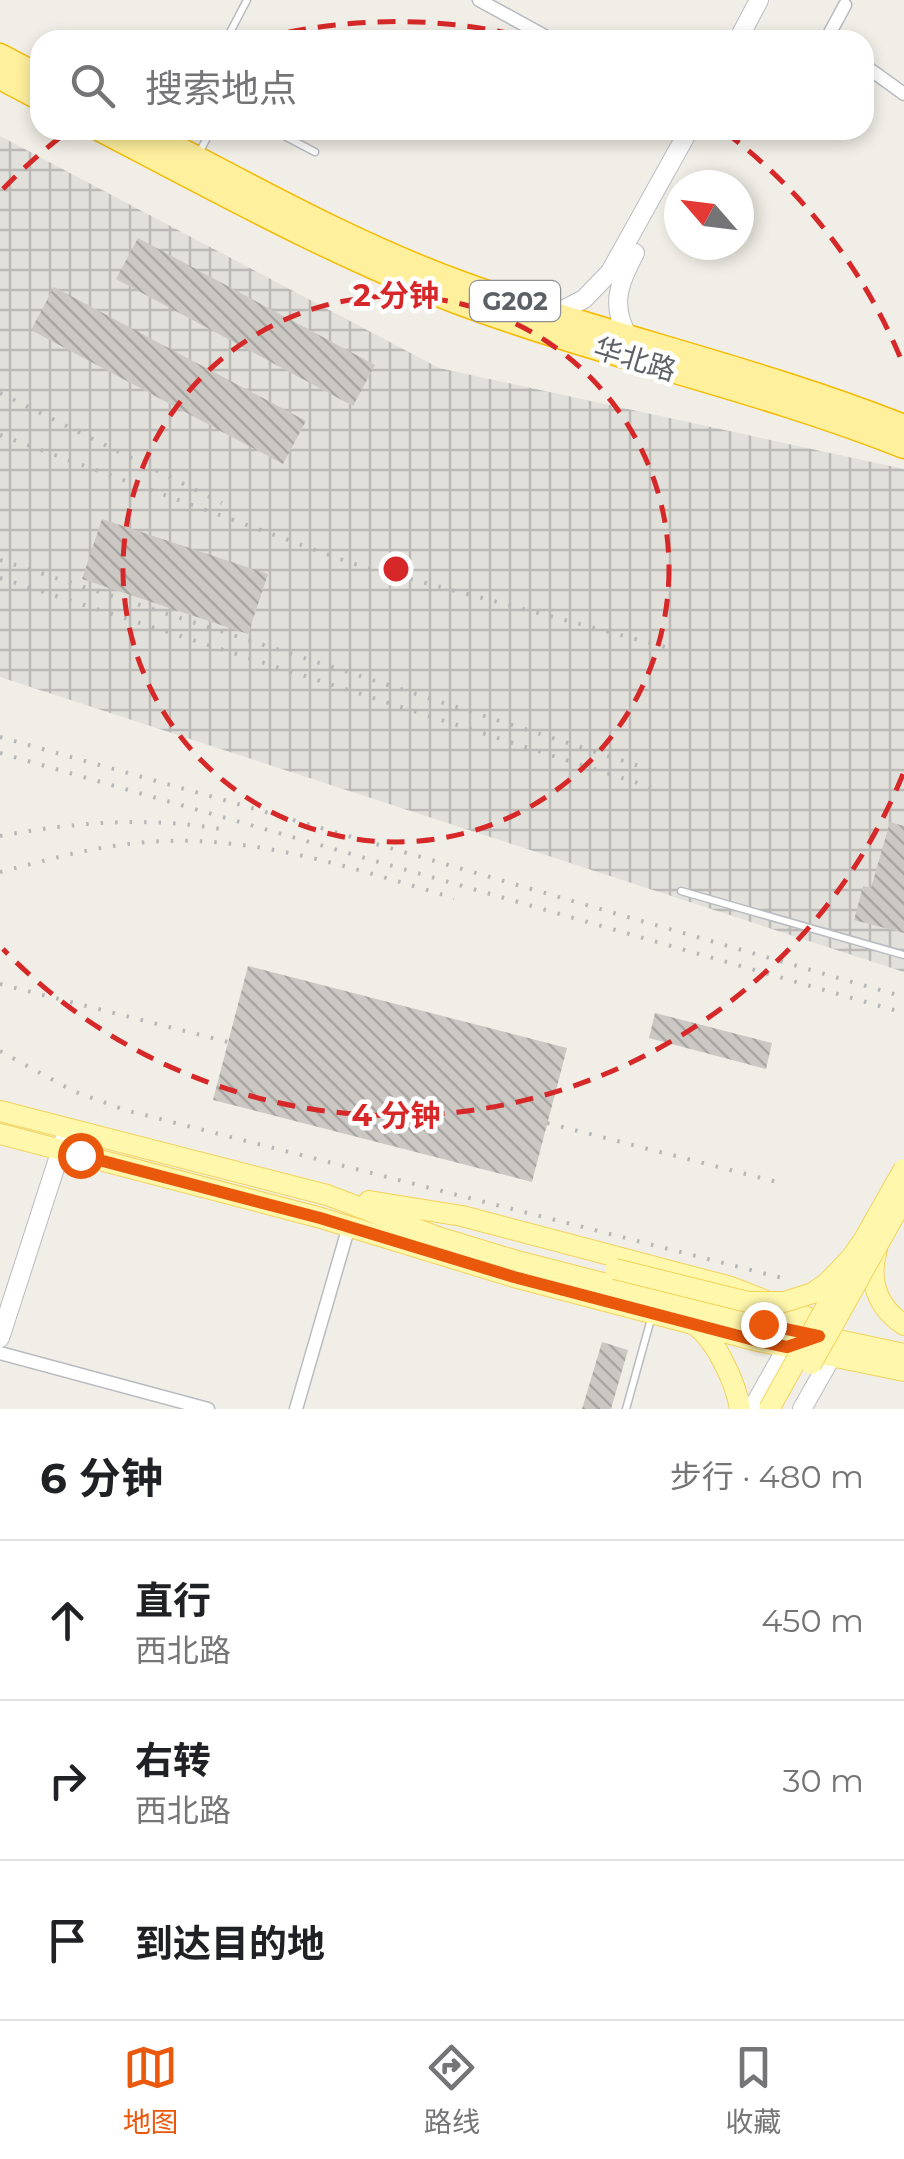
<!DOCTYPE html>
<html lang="zh">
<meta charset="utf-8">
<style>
:root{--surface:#fff;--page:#f2f2f2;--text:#202124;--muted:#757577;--line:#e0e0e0;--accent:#ea580c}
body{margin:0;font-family:Montserrat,"Noto Sans SC",sans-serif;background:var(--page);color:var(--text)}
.compass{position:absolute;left:664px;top:170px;width:90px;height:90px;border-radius:50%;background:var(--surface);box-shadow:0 5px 15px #0003;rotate:298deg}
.stop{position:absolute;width:30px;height:30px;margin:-22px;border:8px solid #ea580c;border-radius:50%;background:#fff}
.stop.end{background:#ea580c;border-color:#fff;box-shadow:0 2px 10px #0008}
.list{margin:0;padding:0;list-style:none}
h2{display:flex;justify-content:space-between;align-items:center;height:130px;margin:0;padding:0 40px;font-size:42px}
h2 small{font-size:32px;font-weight:400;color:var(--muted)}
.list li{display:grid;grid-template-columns:65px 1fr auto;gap:30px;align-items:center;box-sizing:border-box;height:160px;padding:0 40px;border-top:2px solid var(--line)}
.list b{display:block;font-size:38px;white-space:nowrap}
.list p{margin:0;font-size:32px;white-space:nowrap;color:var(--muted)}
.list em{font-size:32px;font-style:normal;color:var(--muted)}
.icon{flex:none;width:55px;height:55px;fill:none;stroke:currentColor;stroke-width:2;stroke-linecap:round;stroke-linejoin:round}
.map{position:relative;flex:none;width:904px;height:1409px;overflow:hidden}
.search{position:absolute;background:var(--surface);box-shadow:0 5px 15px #0003;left:30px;right:30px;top:30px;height:110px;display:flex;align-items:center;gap:25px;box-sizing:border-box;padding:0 35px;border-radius:30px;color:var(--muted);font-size:38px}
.sheet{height:610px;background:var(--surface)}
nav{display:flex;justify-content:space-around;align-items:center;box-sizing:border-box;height:140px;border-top:2px solid var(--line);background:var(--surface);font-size:28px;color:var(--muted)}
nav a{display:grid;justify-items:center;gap:5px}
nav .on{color:var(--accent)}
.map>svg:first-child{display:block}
.industrial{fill:url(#industrial-grid)}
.building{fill:url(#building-back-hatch)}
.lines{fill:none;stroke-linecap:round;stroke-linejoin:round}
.service-casing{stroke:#b8bbc0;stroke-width:9}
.minor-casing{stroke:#b8bbc0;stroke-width:15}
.tertiary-casing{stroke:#b8bbc0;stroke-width:20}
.secondary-casing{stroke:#b9bcc2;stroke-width:20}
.primary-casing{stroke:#f4d35b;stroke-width:22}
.trunk-casing{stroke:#f6ba00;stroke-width:25}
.service{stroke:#fff;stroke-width:6}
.minor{stroke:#fff;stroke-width:12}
.tertiary{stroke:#fff;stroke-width:18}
.secondary{stroke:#fff;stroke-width:18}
.primary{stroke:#fff7ac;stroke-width:20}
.trunk{stroke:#fff09d;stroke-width:22}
.rail{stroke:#b6b7b7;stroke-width:4;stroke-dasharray:2.5 12;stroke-linecap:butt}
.primary-bridge-casing{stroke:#f4d35b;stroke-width:22;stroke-linecap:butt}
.primary-bridge{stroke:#fff7ac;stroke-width:20}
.route{stroke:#ea580c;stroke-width:12}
.ring{fill:none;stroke:#d62828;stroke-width:5;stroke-dasharray:18 12}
.labels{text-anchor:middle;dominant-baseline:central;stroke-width:9;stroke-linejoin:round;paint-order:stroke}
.shield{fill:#fff;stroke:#8e9094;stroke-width:2.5}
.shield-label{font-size:25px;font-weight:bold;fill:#5d6166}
.street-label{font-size:28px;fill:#5d6166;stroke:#fff}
.centre{fill:#d62828;stroke:#fff;stroke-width:5}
.ring-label{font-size:30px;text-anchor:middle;font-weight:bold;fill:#d62828;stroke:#fff;stroke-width:9;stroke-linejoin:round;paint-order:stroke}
</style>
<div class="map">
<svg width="904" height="1409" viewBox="0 0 904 1409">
<defs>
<pattern id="industrial-grid" width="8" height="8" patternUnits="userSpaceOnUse" patternTransform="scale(2.5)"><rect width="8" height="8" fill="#e1e0da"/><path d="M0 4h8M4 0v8" fill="none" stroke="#bab9b5"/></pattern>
<pattern id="building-back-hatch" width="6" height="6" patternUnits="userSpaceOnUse" patternTransform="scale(2.5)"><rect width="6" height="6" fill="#cbc8c3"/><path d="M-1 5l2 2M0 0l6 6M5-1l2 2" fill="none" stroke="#a8a6a2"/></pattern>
</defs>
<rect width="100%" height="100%" fill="#f0eee6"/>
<path class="industrial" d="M0 136 439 368 904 469V972L0 677Z"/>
<path class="building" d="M138 238 375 365 353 406 116 279Z
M54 287 306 421 283 464 31 330Z
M102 519 268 574 248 634 82 579Z
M890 822 904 826V933L854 920 863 886 871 888Z
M248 966 567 1048 532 1182 213 1100Z
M655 1013 772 1043 766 1069 649 1038Z
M602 1342 628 1350 611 1409H582Z"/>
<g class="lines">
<g class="service-casing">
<path id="service" d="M226 40 247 0
M273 130 315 152
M200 151 211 130
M681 891 904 955
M626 1409 651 1319"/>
</g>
<g class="minor-casing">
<path id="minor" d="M479 0 552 40
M826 40 845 5
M864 65 904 94
M0 1353 208 1409
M296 1409 349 1226"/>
</g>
<g class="tertiary-casing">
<path id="tertiary" d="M738 40 759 0
M555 314 584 299 610 272 689 130
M628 336C610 305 619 283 635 253
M0 1338 68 1128"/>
</g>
<g class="secondary-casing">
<path id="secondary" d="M752 1409 787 1347 800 1343
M802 1409 832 1356 825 1345"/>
</g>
<g class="primary-casing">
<path id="primary" d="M0 1111 327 1195 438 1237 517 1261 763 1324 904 1354
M0 1134 321 1218 514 1277 758 1341 904 1371
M369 1201 462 1216 731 1287 832 1327
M877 1249C868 1280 876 1306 904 1325
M695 1325C716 1340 736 1383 740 1409"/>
</g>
<g class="trunk-casing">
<path id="trunk" d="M0 55 40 76
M0 78 40 99
M100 130C217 191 333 255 456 302 603 357 758 389 904 447
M144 130C249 184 353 244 465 284 609 336 761 369 904 426"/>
</g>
<use href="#service" class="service"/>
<use href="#minor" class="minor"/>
<use href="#tertiary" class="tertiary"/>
<use href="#secondary" class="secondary"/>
<use href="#primary" class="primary"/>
<use href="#trunk" class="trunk"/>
<path class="rail" d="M0 393 222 503
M0 435 351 563 673 649
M0 560 658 772
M0 578 653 788
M0 737 238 804 904 997
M0 753 904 1013
M0 836C75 822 150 816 226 830
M0 872C40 862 80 850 121 845 238 828 344 866 454 898
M0 984 228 1042
M0 1051 73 1091 125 1110 786 1279
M547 1123 777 1182"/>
<g class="primary-bridge-casing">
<path id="primary-bridge" d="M858 1250 904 1169
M615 1269 748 1302H784L813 1293 827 1283 852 1257 865 1238
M811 1364 904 1198
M769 1409 844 1275"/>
</g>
<use href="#primary-bridge" class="primary-bridge"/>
</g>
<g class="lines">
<path class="route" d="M80 1155 320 1218 514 1277 758 1341 787 1347 819 1336 763 1324"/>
</g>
<g class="ring">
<circle cx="396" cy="569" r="273"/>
<path d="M903 774A547 547 0 0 1 3 949M3 189A547 547 0 0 1 67 132M259 39A547 547 0 0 1 533 39M725 132A547 547 0 0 1 903 364"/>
</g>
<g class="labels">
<rect class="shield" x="470" y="281" width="90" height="40" rx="8"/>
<g class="shield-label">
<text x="515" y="301">G202</text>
</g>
<g class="street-label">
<text transform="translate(635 359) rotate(17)">华北路</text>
</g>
</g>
<circle cx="396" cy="569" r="15" class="centre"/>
<g class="ring-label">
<text x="396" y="306">2 分钟</text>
<text x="396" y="1126">4 分钟</text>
</g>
</svg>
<svg class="compass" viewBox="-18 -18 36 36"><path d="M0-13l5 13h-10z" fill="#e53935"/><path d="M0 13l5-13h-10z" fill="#757577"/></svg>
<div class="stop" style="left:80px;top:1155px"></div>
<div class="stop end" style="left:763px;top:1324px"></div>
<div class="search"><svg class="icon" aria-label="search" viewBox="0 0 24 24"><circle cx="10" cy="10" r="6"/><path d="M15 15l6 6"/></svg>搜索地点</div>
</div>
<section class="sheet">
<h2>6 分钟<small>步行 · 480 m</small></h2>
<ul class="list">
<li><svg class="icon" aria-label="ahead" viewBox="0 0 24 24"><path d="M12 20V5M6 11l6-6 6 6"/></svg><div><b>直行</b><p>西北路</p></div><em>450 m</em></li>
<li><svg class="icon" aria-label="right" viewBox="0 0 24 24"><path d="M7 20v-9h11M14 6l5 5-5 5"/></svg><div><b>右转</b><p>西北路</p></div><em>30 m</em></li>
<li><svg class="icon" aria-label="arrive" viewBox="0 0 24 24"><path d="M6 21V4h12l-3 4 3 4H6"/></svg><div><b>到达目的地</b></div></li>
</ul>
</section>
<nav>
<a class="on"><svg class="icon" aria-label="map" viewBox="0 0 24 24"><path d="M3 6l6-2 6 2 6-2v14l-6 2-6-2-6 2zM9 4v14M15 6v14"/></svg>地图</a>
<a><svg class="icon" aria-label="directions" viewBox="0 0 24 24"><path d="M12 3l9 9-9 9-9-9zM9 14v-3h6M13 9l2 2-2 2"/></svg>路线</a>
<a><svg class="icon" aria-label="saved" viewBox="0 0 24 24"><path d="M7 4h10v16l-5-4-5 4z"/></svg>收藏</a>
</nav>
